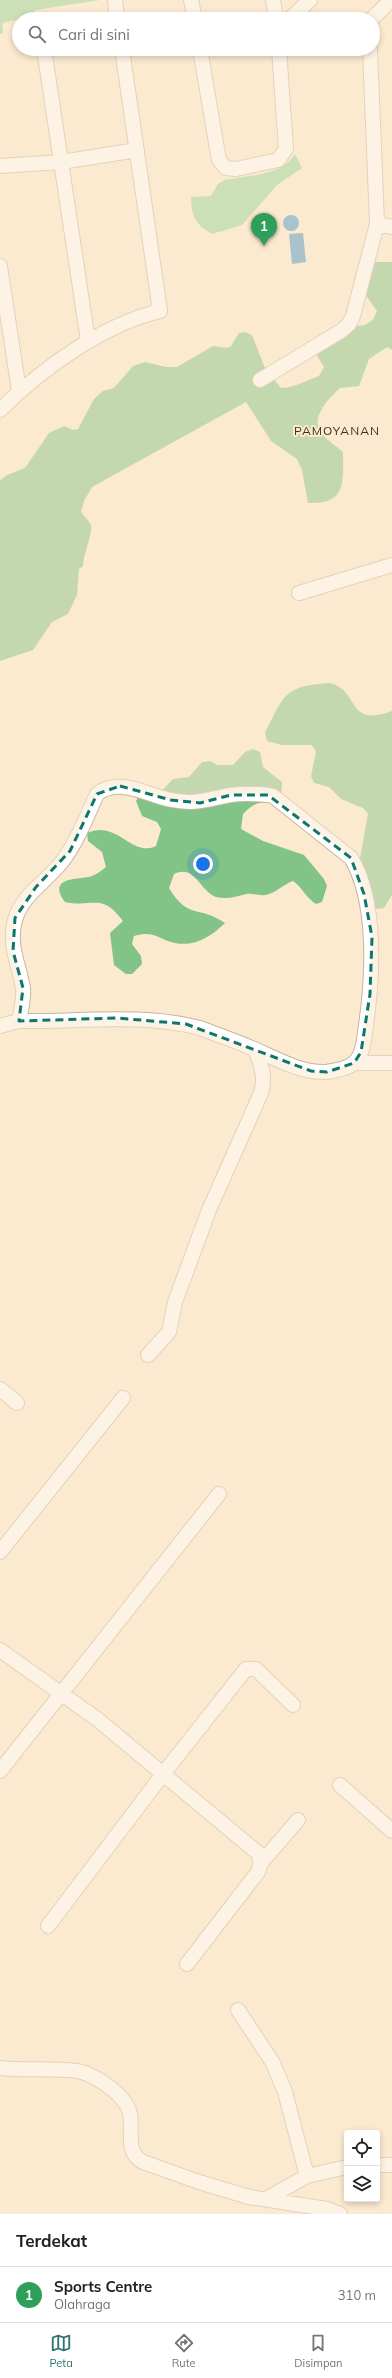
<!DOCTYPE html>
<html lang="id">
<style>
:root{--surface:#fff;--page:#f2f2f2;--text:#202124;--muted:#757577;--line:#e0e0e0;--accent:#2c746d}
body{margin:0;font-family:Mulish,sans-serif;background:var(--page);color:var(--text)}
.controls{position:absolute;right:12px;bottom:12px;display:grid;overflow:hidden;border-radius:4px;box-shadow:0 2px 6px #0003}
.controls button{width:36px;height:36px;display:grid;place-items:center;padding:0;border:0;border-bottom:1px solid var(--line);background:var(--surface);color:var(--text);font:20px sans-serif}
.you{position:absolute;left:203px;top:864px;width:14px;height:14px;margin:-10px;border:3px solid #fff;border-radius:50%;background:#1a73e8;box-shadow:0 0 0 6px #1a73e833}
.badge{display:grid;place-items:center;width:26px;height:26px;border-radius:50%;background:var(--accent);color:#fff;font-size:13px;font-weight:700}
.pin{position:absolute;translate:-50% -33px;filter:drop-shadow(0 1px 2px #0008)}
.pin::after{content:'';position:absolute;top:21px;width:14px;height:12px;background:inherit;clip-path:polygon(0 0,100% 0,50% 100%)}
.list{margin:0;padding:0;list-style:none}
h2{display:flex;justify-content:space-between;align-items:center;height:52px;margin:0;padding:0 16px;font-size:17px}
h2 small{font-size:13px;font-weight:400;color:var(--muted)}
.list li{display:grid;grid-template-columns:26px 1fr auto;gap:12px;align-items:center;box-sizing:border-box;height:56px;padding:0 16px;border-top:1px solid var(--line)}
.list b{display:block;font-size:15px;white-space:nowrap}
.list p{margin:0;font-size:13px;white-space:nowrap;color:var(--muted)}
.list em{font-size:13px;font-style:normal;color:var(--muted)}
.icon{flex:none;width:22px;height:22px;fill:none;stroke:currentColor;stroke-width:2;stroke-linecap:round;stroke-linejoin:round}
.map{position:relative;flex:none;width:392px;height:2214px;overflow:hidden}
.search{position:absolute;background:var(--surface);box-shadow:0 2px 6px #0003;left:12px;right:12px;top:12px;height:44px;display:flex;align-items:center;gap:10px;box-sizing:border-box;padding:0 14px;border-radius:22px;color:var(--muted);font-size:15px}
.sheet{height:108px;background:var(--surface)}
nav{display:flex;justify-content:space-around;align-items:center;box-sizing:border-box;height:56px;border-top:1px solid var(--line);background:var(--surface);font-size:11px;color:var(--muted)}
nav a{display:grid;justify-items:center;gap:2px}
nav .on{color:var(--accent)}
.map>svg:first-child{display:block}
.green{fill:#91d497}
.forest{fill:#82c487}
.water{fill:#4496c8}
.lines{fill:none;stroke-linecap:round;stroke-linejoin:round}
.minor-casing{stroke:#c7b69d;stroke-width:16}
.minor{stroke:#fff;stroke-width:14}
.marked{fill:none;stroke:#0f766e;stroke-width:3;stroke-dasharray:8 5;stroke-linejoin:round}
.labels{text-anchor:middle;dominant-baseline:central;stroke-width:4;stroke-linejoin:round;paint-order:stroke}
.neighbourhood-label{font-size:12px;letter-spacing:1px;fill:#3d2f1a;stroke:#fbe9d0}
</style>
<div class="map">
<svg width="392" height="2214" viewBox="0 0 392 2214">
<rect width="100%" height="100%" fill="#fbe9d0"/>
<path class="green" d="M0 0H100L35 10V16L2 23 3 33 0 34Z
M295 154 302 168 277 185 242 225 212 234C196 225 191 216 191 197L211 196 218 184 225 180C249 175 281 176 295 154Z"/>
<path class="forest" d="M365 262H392V350L387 347 369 359 359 386 340 388C330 397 311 416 320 431 325 439 336 446 343 452 343 482 347 505 308 503L302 470 297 459 271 441 246 402 92 487 84 501 81 512C84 516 89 521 91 525 93 533 83 555 83 566L79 569 77 595 68 614 52 622 33 650 0 661V480L7 475 25 468 49 433 64 426 73 430 78 429 94 399 103 391 114 388 133 366 145 362 166 367H177L213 346 227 348 231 346 239 333 245 332 252 335 265 368 281 388C294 388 307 380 319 376L324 367 313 349 355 326 365 325 373 320 377 311 354 278Z
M330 683C361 691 345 728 392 711V895L384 908 377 909 363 901C363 886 372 876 359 864L368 814 363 808 341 799 329 787 314 783 311 776 316 752 312 745H282L267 741 265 733C285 694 284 686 330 683Z
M253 749 260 752 263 767 282 782 281 798 276 803C259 801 254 803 243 814L241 829 263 841 304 855 324 879 327 886 322 902 316 904C306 898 303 888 293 881 284 884 278 891 269 894 262 897 254 893 247 894 238 896 226 900 216 897 199 890 195 864 174 874L169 888C188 920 199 905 225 923 212 936 195 947 175 943 156 939 156 930 134 936L132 944 141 956 142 964 132 974H126L114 965 110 933 123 921C101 892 94 908 65 902 45 875 83 880 92 876 97 874 102 870 106 867L102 852 88 841 87 833C117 819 132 858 156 846L161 829 157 822 142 816 136 801 139 795 154 799 173 779 189 777 202 762 210 761 217 765H233L245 752Z"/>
<path class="water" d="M283 223a8 8 0 1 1 16 0a8 8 0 1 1-16 0Z
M303 233 306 262 292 264 289 234Z"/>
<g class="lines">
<g class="minor-casing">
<path id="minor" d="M115 0 117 19
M191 0 195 19
M273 0 276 19
M290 19 310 0
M372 19 391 0
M44 49 88 341
M200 49 219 160 226 168 236 169 278 160 286 149 279 49
M0 166 61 162 137 150
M377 224 392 227
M0 266 19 391
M260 380 341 331 349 324 353 316 377 224 370 49
M0 410C43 368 102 325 160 311L122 49
M299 593 392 565
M0 1026 19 1021C21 1011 24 999 23 988 19 964 8 945 15 920 22 894 50 879 64 859 78 840 87 816 97 794 119 777 147 795 171 800 196 805 208 799 231 795 243 793 256 794 268 795L273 796 351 858C377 901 373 977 366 1025 364 1037 364 1053 355 1062 349 1068 334 1071 326 1072 301 1073 277 1059 254 1049 236 1041 218 1035 200 1028 141 1013 79 1022 19 1021
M354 1063H392
M148 1355 169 1332 175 1302 209 1210 261 1093C266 1077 261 1064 255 1049
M0 1389 17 1403
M0 1552 123 1398
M0 1650 97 1719 258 1853 261 1863 258 1872 187 1964
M0 1771 219 1494
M340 1785 392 1831
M261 1863 298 1820
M48 1926 163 1774 246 1669H256L293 1705
M238 2010 273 2063 285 2092 307 2176
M0 2068C21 2071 70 2067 85 2073 100 2079 123 2094 129 2110 135 2127 123 2152 143 2162L199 2182 249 2197 327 2209 340 2214
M377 2165H392
M266 2199 307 2176 347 2167"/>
</g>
<use href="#minor" class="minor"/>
</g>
<path d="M0 0H392V2214H0ZM120 786 171 800 200 803 231 795H268L351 858 364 894 372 937 370 994 361 1052 354 1063 327 1072 311 1071 186 1024 117 1018 19 1021 23 988 13 951 15 918 36 887 70 851 97 794Z" fill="#fbe9d0" fill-opacity=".55" fill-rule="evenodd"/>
<path class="marked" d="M120 786 171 800 200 803 231 795H268L351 858 364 894 372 937 370 994 361 1052 354 1063 327 1072 311 1071 186 1024 117 1018 19 1021 23 988 13 951 15 918 36 887 70 851 97 794Z"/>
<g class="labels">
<g class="neighbourhood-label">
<text x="337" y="430">PAMOYANAN</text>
</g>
</g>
</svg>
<div class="controls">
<button><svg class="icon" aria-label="locate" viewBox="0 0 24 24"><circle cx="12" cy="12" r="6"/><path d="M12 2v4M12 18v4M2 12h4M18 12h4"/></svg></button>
<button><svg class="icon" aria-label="layers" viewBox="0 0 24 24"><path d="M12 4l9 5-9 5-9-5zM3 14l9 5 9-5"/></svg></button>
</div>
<div class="you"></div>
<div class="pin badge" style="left:264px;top:246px;background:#2e9e5b">1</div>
<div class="search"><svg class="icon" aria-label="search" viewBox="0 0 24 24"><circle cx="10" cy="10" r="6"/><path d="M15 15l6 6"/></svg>Cari di sini</div>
</div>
<section class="sheet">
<h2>Terdekat<small></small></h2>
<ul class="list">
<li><span class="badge" style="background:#2e9e5b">1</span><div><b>Sports Centre</b><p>Olahraga</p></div><em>310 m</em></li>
</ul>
</section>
<nav>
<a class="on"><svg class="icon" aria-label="map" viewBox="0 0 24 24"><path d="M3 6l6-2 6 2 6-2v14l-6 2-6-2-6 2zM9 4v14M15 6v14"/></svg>Peta</a>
<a><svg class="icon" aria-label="directions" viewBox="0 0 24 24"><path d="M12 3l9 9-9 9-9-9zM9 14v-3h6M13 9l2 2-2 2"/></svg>Rute</a>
<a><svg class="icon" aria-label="saved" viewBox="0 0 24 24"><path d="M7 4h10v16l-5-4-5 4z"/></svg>Disimpan</a>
</nav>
